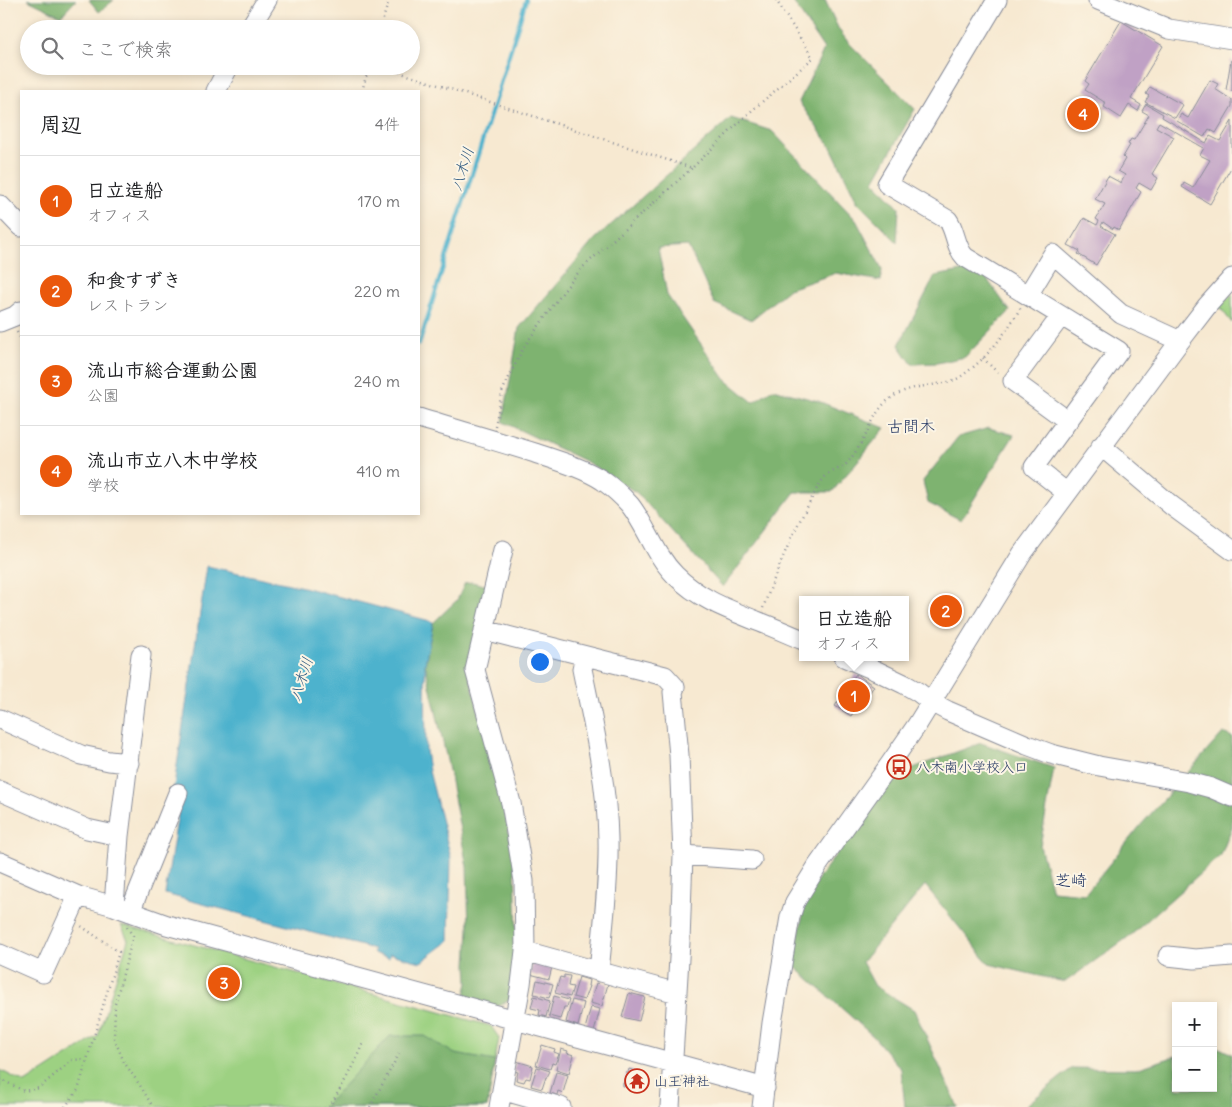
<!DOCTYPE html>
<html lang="ja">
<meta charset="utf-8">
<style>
:root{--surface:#fff;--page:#f6f6f6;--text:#202124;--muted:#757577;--line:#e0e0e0;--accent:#ea580c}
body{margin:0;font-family:Delius,"Klee One",sans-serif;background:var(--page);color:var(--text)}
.controls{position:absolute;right:15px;bottom:15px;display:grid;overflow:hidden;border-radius:0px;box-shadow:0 2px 8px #0003}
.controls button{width:45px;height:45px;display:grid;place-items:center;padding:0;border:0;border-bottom:1px solid var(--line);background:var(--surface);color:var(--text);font:25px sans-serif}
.you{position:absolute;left:539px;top:661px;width:18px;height:18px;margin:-12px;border:4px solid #fff;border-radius:50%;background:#1a73e8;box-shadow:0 0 0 8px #1a73e833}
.badge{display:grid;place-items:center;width:32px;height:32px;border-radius:50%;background:var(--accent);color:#fff;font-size:16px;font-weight:700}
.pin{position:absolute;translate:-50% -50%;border:2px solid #fff;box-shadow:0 1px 5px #0006}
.popup{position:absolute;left:799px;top:596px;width:110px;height:65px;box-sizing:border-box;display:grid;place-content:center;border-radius:0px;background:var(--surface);filter:drop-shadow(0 1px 4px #0005);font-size:16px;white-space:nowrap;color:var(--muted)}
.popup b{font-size:19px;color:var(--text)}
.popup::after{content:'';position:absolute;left:50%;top:100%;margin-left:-10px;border:10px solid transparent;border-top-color:var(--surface)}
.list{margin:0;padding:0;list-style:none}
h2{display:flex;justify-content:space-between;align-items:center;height:65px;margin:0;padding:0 20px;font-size:21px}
h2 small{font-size:16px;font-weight:400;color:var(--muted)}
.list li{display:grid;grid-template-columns:32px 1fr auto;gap:15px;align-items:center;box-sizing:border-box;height:90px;padding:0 20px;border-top:1px solid var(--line)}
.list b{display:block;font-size:19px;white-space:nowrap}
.list p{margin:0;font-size:16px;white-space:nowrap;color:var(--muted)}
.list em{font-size:16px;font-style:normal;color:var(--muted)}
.icon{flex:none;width:28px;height:28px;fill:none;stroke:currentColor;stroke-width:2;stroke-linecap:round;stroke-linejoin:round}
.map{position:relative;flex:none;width:1232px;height:1107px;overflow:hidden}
.search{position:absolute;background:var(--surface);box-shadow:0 2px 8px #0003;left:20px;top:20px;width:400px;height:55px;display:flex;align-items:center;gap:12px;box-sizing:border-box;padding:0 18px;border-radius:28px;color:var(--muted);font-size:19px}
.panel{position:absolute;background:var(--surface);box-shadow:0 2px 8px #0003;left:20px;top:90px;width:400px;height:425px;border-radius:0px}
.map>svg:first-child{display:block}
.green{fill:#9dd182;stroke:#5c8070}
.forest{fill:#7eb370;stroke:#4c7167}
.water{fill:#4eb2cd;stroke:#347096}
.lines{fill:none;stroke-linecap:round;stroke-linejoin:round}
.stream{stroke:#4eb2cd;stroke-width:4}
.building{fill:#c0a1c5}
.minor-casing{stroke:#898c98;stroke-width:21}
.path{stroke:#898c98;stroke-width:2.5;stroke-dasharray:1 4;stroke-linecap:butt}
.minor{stroke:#fff;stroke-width:19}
.labels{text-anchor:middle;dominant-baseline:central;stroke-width:4;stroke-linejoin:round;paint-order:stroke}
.poi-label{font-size:14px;fill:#1b2f5e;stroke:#fcf5e5;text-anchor:start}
.water-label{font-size:15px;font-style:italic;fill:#2a567f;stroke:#fcf5e5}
.quarter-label{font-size:16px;fill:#1b2f5e;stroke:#fcf5e5}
</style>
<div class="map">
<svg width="1232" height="1107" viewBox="0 0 1232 1107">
<rect width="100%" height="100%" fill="#fcf5e5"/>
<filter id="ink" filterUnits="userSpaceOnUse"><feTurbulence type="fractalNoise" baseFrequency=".02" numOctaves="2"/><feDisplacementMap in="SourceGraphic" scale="10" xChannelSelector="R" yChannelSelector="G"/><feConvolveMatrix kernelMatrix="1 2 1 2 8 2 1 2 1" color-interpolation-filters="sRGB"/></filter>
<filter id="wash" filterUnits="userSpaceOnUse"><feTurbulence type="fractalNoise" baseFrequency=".0096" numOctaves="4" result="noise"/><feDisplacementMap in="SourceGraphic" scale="20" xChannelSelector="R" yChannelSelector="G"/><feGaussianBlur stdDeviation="1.12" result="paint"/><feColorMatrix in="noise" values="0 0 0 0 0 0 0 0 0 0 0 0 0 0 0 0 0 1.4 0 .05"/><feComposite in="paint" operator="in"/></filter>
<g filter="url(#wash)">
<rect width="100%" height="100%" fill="#f7e9d1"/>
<path class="green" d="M1232 294V323L1219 306Z
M121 925 491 1026 499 1038 487 1107H0V1070L25 1083 98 1036 128 940Z"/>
<path class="forest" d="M28 0H76L61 16Z
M89 0H114L99 12Z
M792 0H825L839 30 848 42 915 109 874 181 899 208 897 242 858 203 831 147 799 102 824 49Z
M731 118 772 131 856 220 882 269 881 281 836 273 789 289 751 320 714 303 688 246 658 248 667 295 725 379 753 402 773 389 818 401 885 428 832 492H795L723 587 637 493 587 462 503 422 519 328 595 239Z
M979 268 1010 311 965 357 937 363 912 364 899 345 935 276Z
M989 428 1014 435 961 520 928 503 923 481 958 437Z
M472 582 488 586 469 673 507 822 515 863 517 939 512 999 496 1007 464 999 468 983 467 964 469 929 467 867 447 760 425 664 433 623 457 600 465 583Z
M1223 733 1232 737V827L1221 855 1131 935 1065 982 989 964 925 885 862 962 875 986 914 1010 958 1107H905L901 1069 874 1037 793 965 807 894 894 775 981 743 1054 768 1040 846 1052 891 1085 894 1140 826Z
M390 1036H425L455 1054 495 1061 487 1107H324Z
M1213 1045 1232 1054V1107H1024L1072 1068 1136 1069 1176 1056V1088H1213Z"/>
<path class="water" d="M207 566 303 587 430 621 433 623 425 664 426 751 429 771 451 858 449 941 421 962 390 954 389 958 373 953 374 949 165 894 181 795 173 792Z"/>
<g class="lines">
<path class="stream" d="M419 345 526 0"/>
</g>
<g id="blocks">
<path class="building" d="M1121 21 1163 46 1131 99 1141 105 1138 111 1129 105 1121 118 1104 107 1106 103 1085 90 1089 84 1085 81Z
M1231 60H1232V91L1226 90Z
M1210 80 1218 84 1215 89 1232 100V106L1216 133 1209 129 1204 137 1177 121 1181 114 1188 118Z
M1150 87 1183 105 1175 118 1145 102 1149 96 1146 94Z
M1146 104 1163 114 1162 117 1206 143 1210 136 1220 141 1232 121V166L1210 204 1182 187 1184 183 1193 188 1210 160 1200 155 1204 148 1159 122 1156 127 1174 137 1152 174 1158 178 1151 190 1139 183 1136 188 1141 192 1119 230 1114 227 1113 229 1103 222 1101 226 1115 234 1096 265 1078 254 1080 251 1068 245 1084 218 1097 225 1099 221 1096 219 1105 204 1095 199 1108 176 1121 183 1125 175 1118 171 1125 159 1123 157 1130 145 1128 144 1131 139 1134 140 1149 115 1142 111Z
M945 597 960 607 948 625 933 616Z
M856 674 874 686 856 713 854 711 851 716 835 706Z
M533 962 552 967 549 979 530 974Z
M564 975 570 976 568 986 573 987 570 997 555 993 560 977 564 978Z
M579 977 589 980 588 986H589L584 1000 573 997Z
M537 980 553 984 549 998 534 994Z
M599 981 608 984 602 1006 590 1003 596 983 598 984Z
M629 993 645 997 639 1021 622 1017Z
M534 996 550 1001 546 1017 539 1015 540 1010 531 1008Z
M554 996 569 1000 567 1007H564L560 1019 549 1016Z
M572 1000 584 1003 578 1026 566 1022Z
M591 1007 600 1009 594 1032 585 1029Z
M542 1045 555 1049 554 1052 559 1054 555 1064 552 1063 550 1069 536 1065Z
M561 1049 568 1051 567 1053 574 1055 569 1073 556 1069Z
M516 1061 533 1066 530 1079 526 1078 524 1082 516 1080 518 1072 513 1071Z
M537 1067 550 1071 547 1077H546L542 1089 531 1086Z
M629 1069 636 1071 635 1074H638V1079H639L636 1088 623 1086V1083H624L626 1073H628Z
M556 1072 568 1075 563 1093 558 1091 557 1095 550 1093Z"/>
</g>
</g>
<g filter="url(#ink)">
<use href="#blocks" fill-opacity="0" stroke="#898c98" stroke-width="1"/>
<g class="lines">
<g class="minor-casing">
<path id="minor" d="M997 0 887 184 948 220C956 231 955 247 965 257L1119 351 1034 467 1067 493
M1098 0 1169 29 1232 39
M249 29 267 0
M216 91 229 66
M0 205 21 227
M1028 295 1053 254 1121 314 1180 341
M1061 316 1013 381 1068 421
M0 322 15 316 21 311
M419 418C458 430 497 441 535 453 558 461 581 467 602 480 612 487 622 496 630 505 647 527 655 555 675 575 699 599 727 609 757 621 773 627 788 634 803 640
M1101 446 1172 506 1232 550
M484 630 665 676 675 687 673 692 679 755 683 855
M585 656 582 669C593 723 607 783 608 839 609 883 603 928 599 972
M844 657 879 672 904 684 918 692 931 702 948 711 1027 745 1051 754 1099 766 1189 782 1211 788 1232 797
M0 719 81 755 109 761 129 763
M0 791 87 829 119 836
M0 862 78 896 114 906 167 925 765 1088
M114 906 119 836 141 655
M130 912 178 793
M525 951 677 993
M0 954 43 973 78 896
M1168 956 1195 959 1232 956
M502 1090 561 1107
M499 1107 521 984 525 951 524 881 511 803 475 670 503 550
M670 1107 680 942 683 855 752 860
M762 1107 772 1023 790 917 795 902 818 865 890 764 917 725 1022 554 1180 341 1207 306 1232 278"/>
</g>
<path class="path" d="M380 29 389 0
M380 66 692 168 748 114 813 58 776 0
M362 91 369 66
M17 332 21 339
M983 358 999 374
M495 426 502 392 523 348 563 292 581 269 692 168
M763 608C776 573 790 537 809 504 813 496 818 485 824 478 829 472 837 470 844 466 849 462 854 454 858 448 871 430 873 409 894 396 909 386 932 386 948 382 958 380 964 374 971 369 992 352 1007 331 1021 307
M127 927 133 936 115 1004 114 1038 124 1062 141 1087 153 1107
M0 1079 24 1091 39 1088 72 1060 86 1059
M65 1107 78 1090 119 952 81 926
M329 1107C343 1086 354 1064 364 1041
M370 1107 400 1052"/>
<use href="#minor" class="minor"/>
</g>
</g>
<defs>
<g id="bus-ring" transform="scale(1.25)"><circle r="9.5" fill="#fcf5e5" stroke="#c8321e" stroke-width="1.5"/><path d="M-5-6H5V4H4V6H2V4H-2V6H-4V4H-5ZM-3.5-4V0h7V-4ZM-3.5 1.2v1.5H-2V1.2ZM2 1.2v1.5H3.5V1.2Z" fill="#c8321e"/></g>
<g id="temple-ring" transform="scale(1.25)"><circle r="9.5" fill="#fcf5e5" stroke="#c8321e" stroke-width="1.5"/><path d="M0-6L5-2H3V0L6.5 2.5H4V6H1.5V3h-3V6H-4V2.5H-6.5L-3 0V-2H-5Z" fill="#c8321e"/></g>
</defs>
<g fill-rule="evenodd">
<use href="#bus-ring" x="899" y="767"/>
<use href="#temple-ring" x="637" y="1081"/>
</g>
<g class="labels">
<g class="poi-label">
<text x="916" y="767">八木南小学校入口</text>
<text x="654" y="1081">山王神社</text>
</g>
<g class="water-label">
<text transform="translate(462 169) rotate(-73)">八木川</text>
<text transform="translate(301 679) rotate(-72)">八木川</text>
</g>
<g class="quarter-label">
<text x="911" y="426">古間木</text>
<text x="1071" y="880">芝崎</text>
</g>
</g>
</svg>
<div class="controls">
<button>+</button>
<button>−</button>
</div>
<div class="you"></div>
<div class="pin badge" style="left:854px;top:696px">1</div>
<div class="popup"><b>日立造船</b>オフィス</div>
<div class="pin badge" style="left:946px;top:611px">2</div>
<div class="pin badge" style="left:224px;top:983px">3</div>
<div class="pin badge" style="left:1083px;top:114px">4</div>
<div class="search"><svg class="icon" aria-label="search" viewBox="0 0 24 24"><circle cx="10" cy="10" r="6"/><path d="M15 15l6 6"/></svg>ここで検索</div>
<section class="panel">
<h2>周辺<small>4件</small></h2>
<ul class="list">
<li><span class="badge">1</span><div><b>日立造船</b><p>オフィス</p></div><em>170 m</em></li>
<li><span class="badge">2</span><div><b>和食すずき</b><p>レストラン</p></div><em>220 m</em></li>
<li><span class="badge">3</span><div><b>流山市総合運動公園</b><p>公園</p></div><em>240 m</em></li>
<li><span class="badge">4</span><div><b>流山市立八木中学校</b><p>学校</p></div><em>410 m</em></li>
</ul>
</section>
</div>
